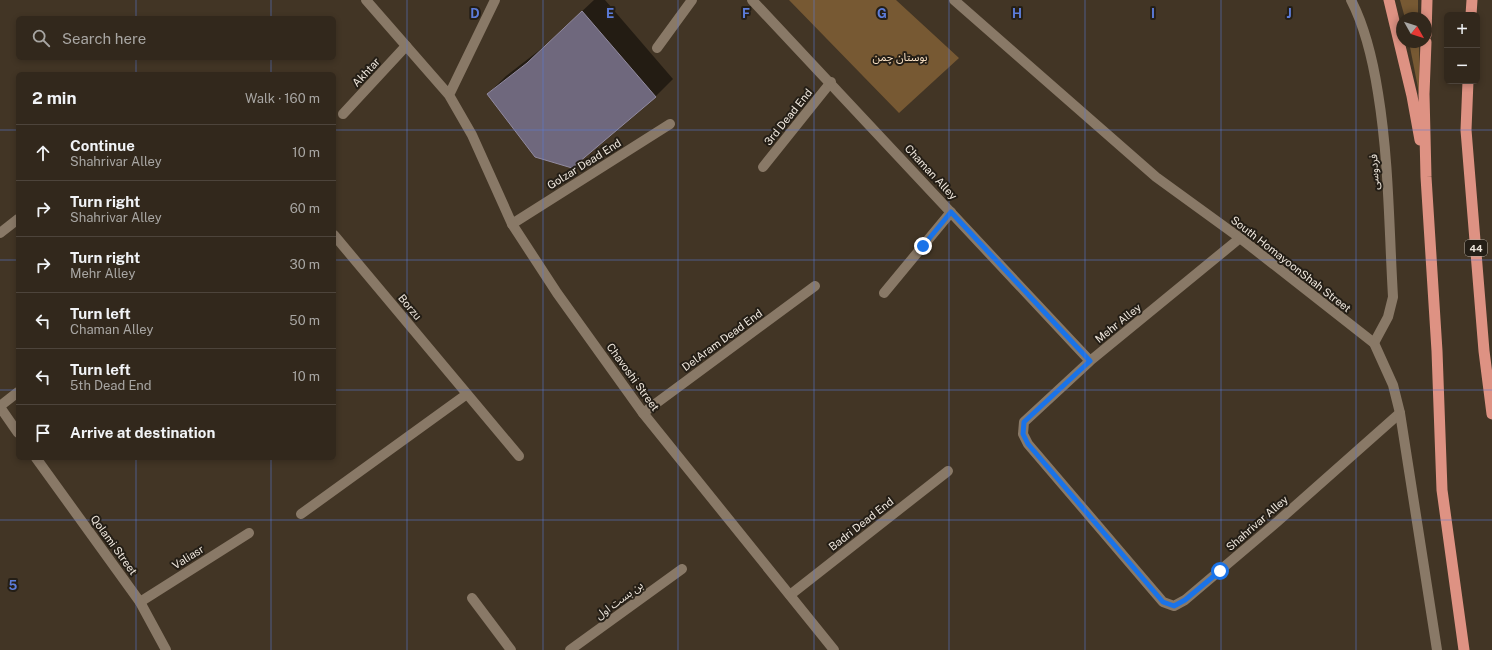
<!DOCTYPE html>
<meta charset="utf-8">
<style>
:root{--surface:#32281c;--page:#3d3429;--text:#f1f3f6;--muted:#a8a6a3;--line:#4d443b}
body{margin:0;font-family:"Public Sans","Noto Sans Arabic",sans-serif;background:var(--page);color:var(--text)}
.controls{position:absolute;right:12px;top:12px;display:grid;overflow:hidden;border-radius:6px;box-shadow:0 2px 6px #0003}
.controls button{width:36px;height:36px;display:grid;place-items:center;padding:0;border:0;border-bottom:1px solid var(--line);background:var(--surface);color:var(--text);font:20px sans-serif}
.compass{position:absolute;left:1396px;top:12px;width:36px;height:36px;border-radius:50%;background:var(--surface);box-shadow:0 2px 6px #0003;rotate:129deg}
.stop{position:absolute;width:12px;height:12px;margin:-9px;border:3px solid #1a73e8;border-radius:50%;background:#fff}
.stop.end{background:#1a73e8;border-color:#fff;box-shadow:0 1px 4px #0008}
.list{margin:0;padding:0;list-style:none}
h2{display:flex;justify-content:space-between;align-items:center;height:52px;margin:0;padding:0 16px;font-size:17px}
h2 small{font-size:13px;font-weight:400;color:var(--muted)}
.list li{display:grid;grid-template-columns:26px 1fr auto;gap:12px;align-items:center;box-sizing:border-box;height:56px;padding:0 16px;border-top:1px solid var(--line)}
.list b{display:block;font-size:15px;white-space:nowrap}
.list p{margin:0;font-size:13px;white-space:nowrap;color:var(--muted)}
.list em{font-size:13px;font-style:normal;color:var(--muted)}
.icon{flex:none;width:22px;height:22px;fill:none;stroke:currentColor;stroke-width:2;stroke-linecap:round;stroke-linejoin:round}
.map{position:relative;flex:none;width:1492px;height:650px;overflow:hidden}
.search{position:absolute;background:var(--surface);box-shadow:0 2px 6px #0003;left:16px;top:16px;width:320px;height:44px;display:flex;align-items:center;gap:10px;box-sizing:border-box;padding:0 14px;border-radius:6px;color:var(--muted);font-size:15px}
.panel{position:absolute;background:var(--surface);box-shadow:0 2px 6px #0003;left:16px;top:72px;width:320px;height:388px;border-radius:6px}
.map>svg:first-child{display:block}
.green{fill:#775933}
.shadow{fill:#0007}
.building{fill:#6f687d;stroke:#928ba0}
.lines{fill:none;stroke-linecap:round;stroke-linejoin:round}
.service{stroke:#897967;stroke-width:10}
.minor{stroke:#897967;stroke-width:10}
.tertiary{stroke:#897967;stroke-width:10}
.trunk{stroke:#de9283;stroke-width:11}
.route{stroke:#1a73e8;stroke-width:5}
.grid{fill:none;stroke:#5c7cda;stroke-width:1;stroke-opacity:0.55}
.labels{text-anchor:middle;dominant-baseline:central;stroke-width:4;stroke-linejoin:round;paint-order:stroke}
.shield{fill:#241e16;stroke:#b2aba1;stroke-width:1}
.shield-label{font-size:10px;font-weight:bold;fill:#efe7dd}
.park-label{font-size:11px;fill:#f8dfc2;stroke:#241e16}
.street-label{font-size:11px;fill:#efe7dd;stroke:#241e16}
.grid-label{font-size:13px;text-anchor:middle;font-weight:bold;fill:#5c7cda;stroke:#241e16;stroke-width:4;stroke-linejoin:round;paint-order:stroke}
</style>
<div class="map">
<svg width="1492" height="650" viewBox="0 0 1492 650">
<rect width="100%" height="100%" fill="#423525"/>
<path class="green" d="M789 0H896L959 58 899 113Z
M1400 0H1418V18H1405Z
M1409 42H1419L1420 98Z"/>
<path class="shadow" d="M594 0H605L673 79 655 97 488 94 506 76 546 45Z"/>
<path class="building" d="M582 11 656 97 572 168 535 157 487 94 527 63Z"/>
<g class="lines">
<path class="service" d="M657 48 692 0
M343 114 406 46
M763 167 831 82
M512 224 670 124
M884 293 951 212
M643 413 815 286
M790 595 948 471
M140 602 249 533
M570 650 682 569"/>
<path class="minor" d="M366 0 449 95 472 135 512 224 557 293 643 413 834 650
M752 0 1090 361
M1351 0C1366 29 1373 61 1378 93 1389 160 1389 229 1393 297L1388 317 1374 343
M449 95 495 0
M0 233 18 219
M334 235 519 456
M1240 238 1090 361 1024 422 1023 434 1028 444 1163 602 1174 606 1185 600 1277 522 1400 413
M0 406 18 392
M0 407 18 433
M36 458 140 602 166 650
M301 514 467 394
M472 598 511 650"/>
<path class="tertiary" d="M954 0 1156 177 1240 238 1374 343 1393 385 1400 413 1437 650"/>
<path class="trunk" d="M1389 0 1412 96 1420 140
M1471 15 1472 0
M1426 35 1427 0
M1426 42 1424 94 1426 177 1437 351 1442 490 1464 650
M1468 81 1466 130 1484 351 1492 414"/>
</g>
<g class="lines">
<path class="route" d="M923 246 951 212 1090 361 1024 422 1023 434 1028 444 1163 602 1174 606 1185 600 1220 571"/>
</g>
<path class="grid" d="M136 0V18M271 0V18M407 0V650M543 0V650M678 0V650M814 0V650M949 0V650M1085 0V650M1221 0V650M1356 0V650M136 58V74M271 58V74M0 130H18M334 130H1492M0 260H18M334 260H1492M0 390H18M334 390H1492M136 458V650M271 458V650M0 520H1492"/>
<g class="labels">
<rect class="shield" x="1465" y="240" width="22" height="16" rx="3"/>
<g class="shield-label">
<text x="1476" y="248">44</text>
</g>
<g class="park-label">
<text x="900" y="57">بوستان چمن</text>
</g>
<g class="street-label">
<text transform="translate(366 72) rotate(-47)">Akhtar</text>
<text transform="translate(788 117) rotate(-51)">3rd Dead End</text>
<text transform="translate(584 164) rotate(-32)">Golzar Dead End</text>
<text transform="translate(931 172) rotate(47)">Chaman Alley</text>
<text transform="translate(1374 172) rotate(-93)">فردوسی</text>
<text transform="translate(1291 264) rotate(38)">South HomayoonShah Street</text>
<text transform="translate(410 307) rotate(50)">Borzu</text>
<text transform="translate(1118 323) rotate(-39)">Mehr Alley</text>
<text transform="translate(722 340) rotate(-36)">DelAram Dead End</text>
<text transform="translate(633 377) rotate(54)">Chavoshi Street</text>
<text transform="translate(1257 523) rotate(-41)">Shahrivar Alley</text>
<text transform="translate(861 524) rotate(-38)">Badri Dead End</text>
<text transform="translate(114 545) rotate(54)">Qolami Street</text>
<text transform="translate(188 557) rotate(-32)">Valiasr</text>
<text transform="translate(619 600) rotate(-36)">بن بست اول</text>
</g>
</g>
<g class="grid-label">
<text x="475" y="18">D</text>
<text x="610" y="18">E</text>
<text x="746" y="18">F</text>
<text x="882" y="18">G</text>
<text x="1017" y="18">H</text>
<text x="1153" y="18">I</text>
<text x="1289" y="18">J</text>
<text x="13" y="590">5</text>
</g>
</svg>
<div class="controls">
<button>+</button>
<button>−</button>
</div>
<svg class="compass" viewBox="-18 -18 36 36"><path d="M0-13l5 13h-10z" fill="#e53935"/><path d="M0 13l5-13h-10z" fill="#a8a6a3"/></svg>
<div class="stop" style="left:1220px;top:571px"></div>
<div class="stop end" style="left:923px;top:246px"></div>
<div class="search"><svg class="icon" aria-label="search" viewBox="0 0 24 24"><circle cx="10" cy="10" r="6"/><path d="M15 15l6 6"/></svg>Search here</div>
<section class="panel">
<h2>2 min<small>Walk · 160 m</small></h2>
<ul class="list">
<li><svg class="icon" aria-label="ahead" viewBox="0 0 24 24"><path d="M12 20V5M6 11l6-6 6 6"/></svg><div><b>Continue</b><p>Shahrivar Alley</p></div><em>10 m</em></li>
<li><svg class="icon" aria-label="right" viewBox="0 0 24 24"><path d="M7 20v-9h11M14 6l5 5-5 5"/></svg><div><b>Turn right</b><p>Shahrivar Alley</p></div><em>60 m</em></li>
<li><svg class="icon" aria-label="right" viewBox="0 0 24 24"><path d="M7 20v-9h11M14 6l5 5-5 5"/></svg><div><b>Turn right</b><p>Mehr Alley</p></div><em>30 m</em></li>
<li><svg class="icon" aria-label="left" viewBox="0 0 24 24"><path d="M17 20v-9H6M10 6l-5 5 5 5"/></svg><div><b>Turn left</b><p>Chaman Alley</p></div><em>50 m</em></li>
<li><svg class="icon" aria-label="left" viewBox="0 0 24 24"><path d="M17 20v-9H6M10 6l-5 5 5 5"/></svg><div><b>Turn left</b><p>5th Dead End</p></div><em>10 m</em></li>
<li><svg class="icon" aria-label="arrive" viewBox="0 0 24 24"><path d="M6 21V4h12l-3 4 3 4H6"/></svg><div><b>Arrive at destination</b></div></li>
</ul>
</section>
</div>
